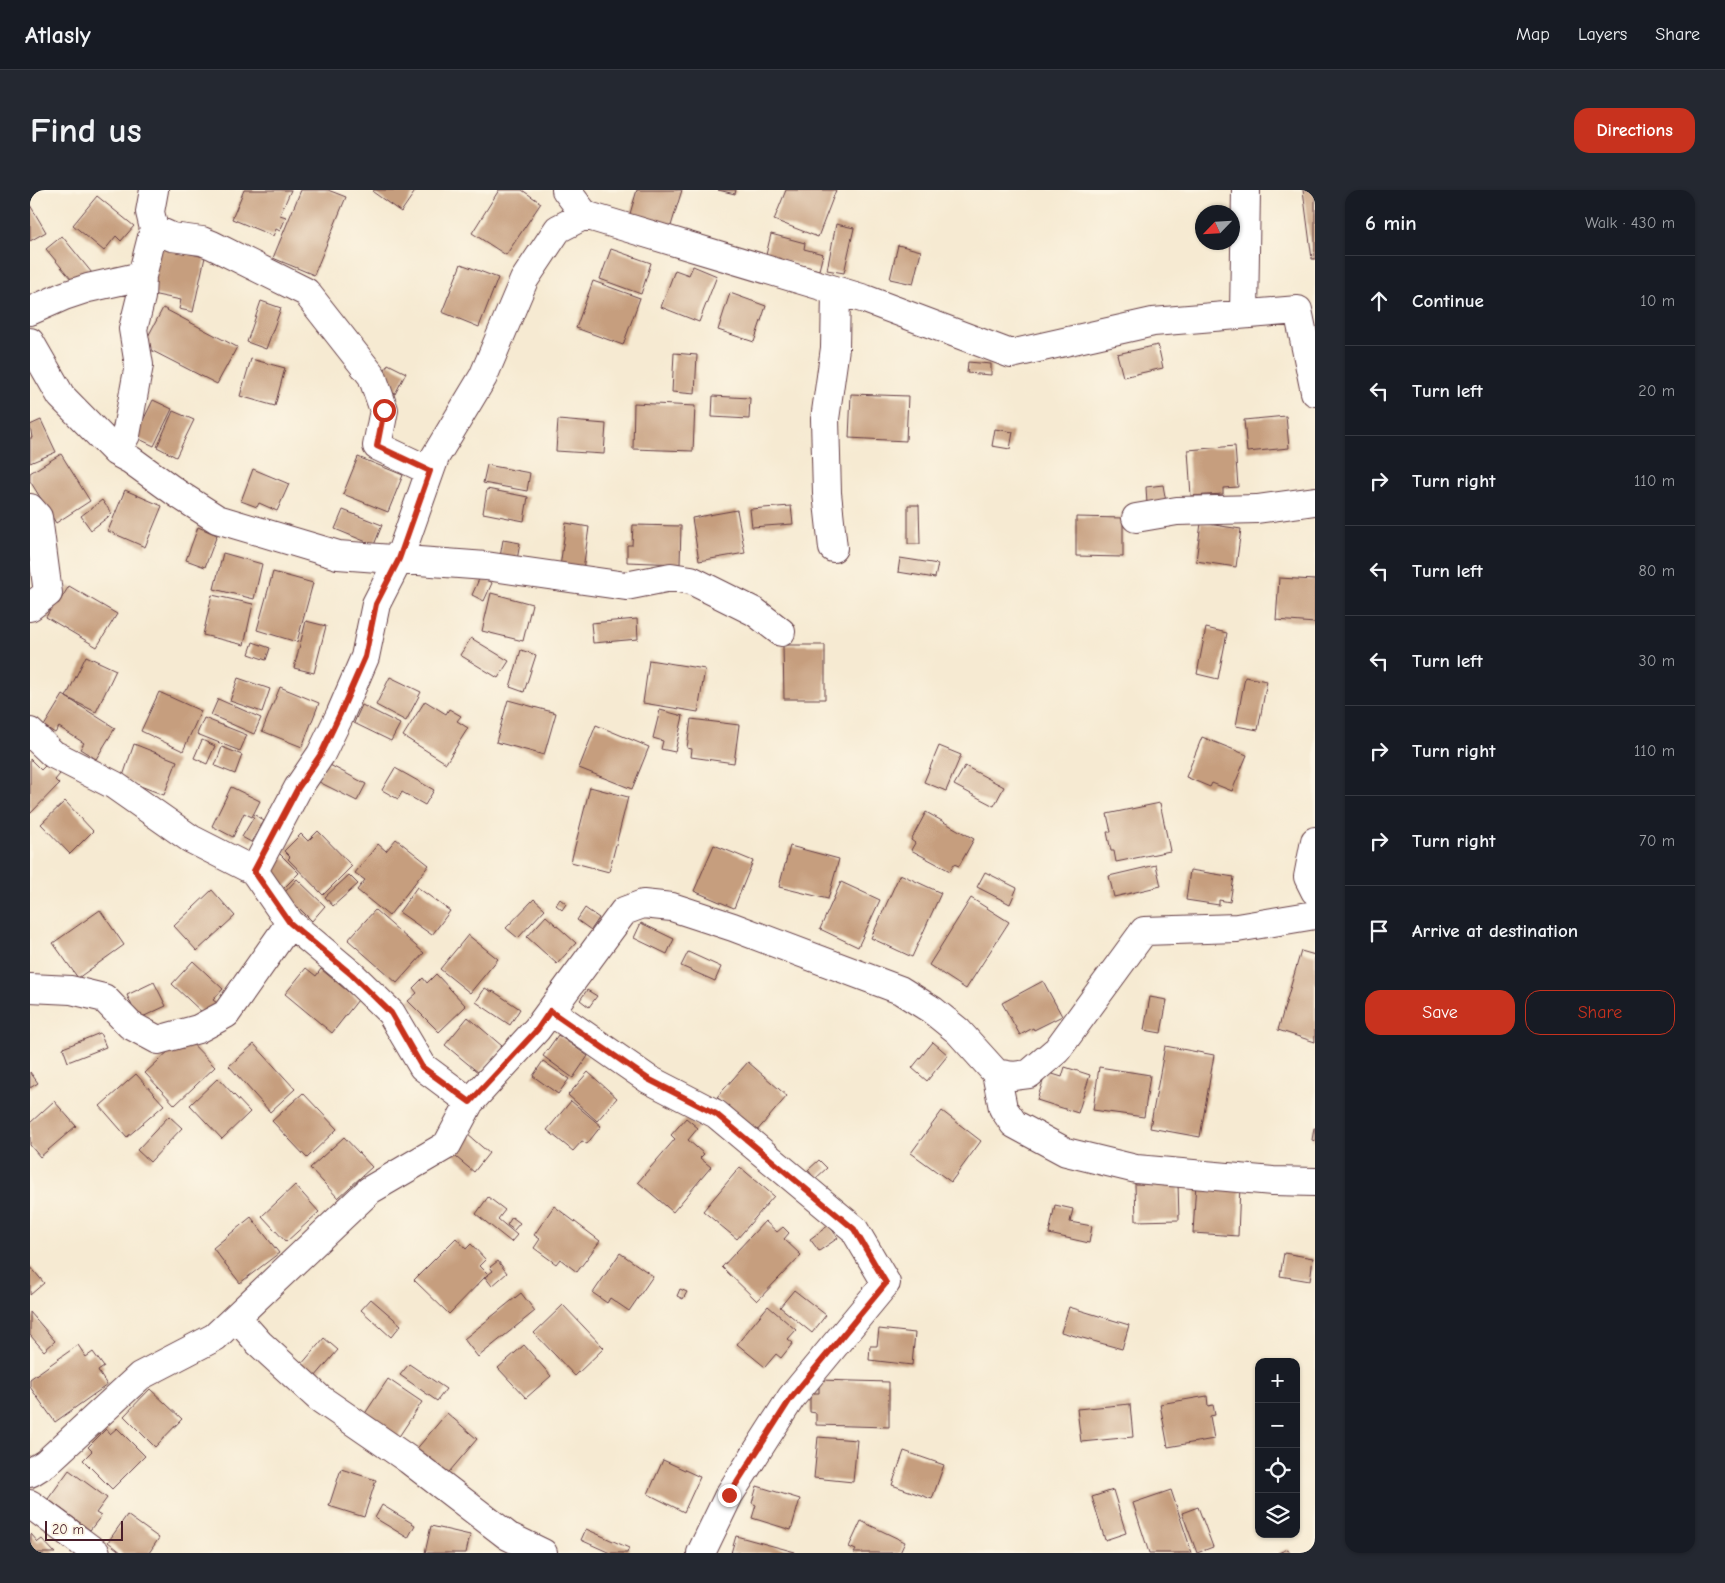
<!DOCTYPE html>
<meta charset="utf-8">
<style>
:root{--surface:#171b24;--page:#242831;--text:#f1f3f6;--muted:#9ea1a6;--line:#363941;--accent:#c8321e}
body{margin:0;font-family:"Comic Neue",sans-serif;background:var(--page);color:var(--text)}
.controls{position:absolute;right:15px;bottom:15px;display:grid;overflow:hidden;border-radius:10px;box-shadow:0 1px 4px #0004}
.controls button{width:45px;height:45px;display:grid;place-items:center;padding:0;border:0;border-bottom:1px solid var(--line);background:var(--surface);color:var(--text);font:25px sans-serif}
.compass{position:absolute;left:1165px;top:15px;width:45px;height:45px;border-radius:50%;background:var(--surface);box-shadow:0 1px 4px #0004;rotate:245deg}
.scale{position:absolute;left:15px;bottom:12px;width:78px;box-sizing:border-box;padding-left:5px;border:2px solid #4a1f2b;border-top:0;font-size:14px;line-height:18px;white-space:nowrap;color:#4a1f2b;-webkit-text-stroke:4px #fcf5e5;paint-order:stroke}
.stop{position:absolute;width:15px;height:15px;margin:-11px;border:4px solid #c8321e;border-radius:50%;background:#fff}
.stop.end{background:#c8321e;border-color:#fff;box-shadow:0 1px 5px #0008}
.list{margin:0;padding:0;list-style:none}
h2{display:flex;justify-content:space-between;align-items:center;height:65px;margin:0;padding:0 20px;font-size:21px}
h2 small{font-size:16px;font-weight:400;color:var(--muted)}
.list li{display:grid;grid-template-columns:32px 1fr auto;gap:15px;align-items:center;box-sizing:border-box;height:90px;padding:0 20px;border-top:1px solid var(--line)}
.list b{display:block;font-size:19px;white-space:nowrap}
.list em{font-size:16px;font-style:normal;color:var(--muted)}
.actions{display:flex;gap:10px;padding:15px 20px}
.actions a{flex:1;padding:11px 0;border:1px solid var(--accent);border-radius:15px;text-align:center;font-size:18px;color:var(--accent)}
.actions .main{background:var(--accent);color:#fff}
.icon{flex:none;width:28px;height:28px;fill:none;stroke:currentColor;stroke-width:2;stroke-linecap:round;stroke-linejoin:round}
.map{position:relative;flex:none;width:1285px;height:1363px;overflow:hidden;border-radius:15px}
header{display:flex;align-items:center;gap:30px;box-sizing:border-box;height:70px;padding:0 25px;background:var(--surface);border-bottom:1px solid var(--line)}
header strong{font-size:24px}
nav{display:flex;gap:28px;margin-inline-start:auto;font-size:18px}
.intro{display:flex;align-items:center;justify-content:space-between;box-sizing:border-box;height:120px;padding:0 30px}
h1{margin:0;font-size:35px}
.button{padding:12px 22px;border-radius:15px;background:var(--accent);color:#fff;font-size:18px;font-weight:700}
main{display:flex;gap:30px;padding:0 30px}
aside{flex:1;background:var(--surface);border-radius:15px;box-shadow:0 1px 4px #0004}
.map>svg:first-child{display:block}
.building{fill:#c69e7e}
.lines{fill:none;stroke-linecap:round;stroke-linejoin:round}
.minor-casing{stroke:#643d44;stroke-width:30}
.minor{stroke:#fff;stroke-width:28}
.route{stroke:#c8321e;stroke-width:6}
</style>
<header>
<strong>Atlasly</strong>
<nav><a>Map</a><a>Layers</a><a>Share</a></nav>
</header>
<div class="intro"><h1>Find us</h1><a class="button">Directions</a></div>
<main>
<div class="map">
<svg width="1285" height="1363" viewBox="0 0 1285 1363">
<rect width="100%" height="100%" fill="#fcf5e5"/>
<filter id="ink" filterUnits="userSpaceOnUse"><feTurbulence type="fractalNoise" baseFrequency=".02" numOctaves="2"/><feDisplacementMap in="SourceGraphic" scale="10" xChannelSelector="R" yChannelSelector="G"/><feConvolveMatrix kernelMatrix="1 2 1 2 8 2 1 2 1" color-interpolation-filters="sRGB"/></filter>
<filter id="wash" filterUnits="userSpaceOnUse"><feTurbulence type="fractalNoise" baseFrequency=".0096" numOctaves="4" result="noise"/><feDisplacementMap in="SourceGraphic" scale="20" xChannelSelector="R" yChannelSelector="G"/><feGaussianBlur stdDeviation="1.12" result="paint"/><feColorMatrix in="noise" values="0 0 0 0 0 0 0 0 0 0 0 0 0 0 0 0 0 1.4 0 .05"/><feComposite in="paint" operator="in"/></filter>
<g filter="url(#wash)">
<rect width="100%" height="100%" fill="#f6ead2"/>
<g id="blocks">
<path class="building" d="M214 0H261L250 25 256 27 250 41 246 39 243 46 202 29Z
M271 0H298L316 7 284 85 243 68Z
M344 0H386L371 22 343 2Z
M469 0H492L511 13 476 65 442 43Z
M607 0H652L640 39 599 27Z
M688 0H706L705 4Z
M756 0H806L788 47 744 30Z
M1273 0H1285V69H1282Z
M67 6 104 36 91 51 86 46 74 61 43 35Z
M0 15 16 42 0 51Z
M806 34 824 38 814 83 797 80Z
M741 44 775 53 774 59 793 64 789 80 736 65Z
M32 46 62 83 46 95 16 59Z
M128 50 136 59 175 67 163 122 149 119 151 110 117 103Z
M868 55 891 61 883 94 860 89Z
M581 59 621 73 611 104 570 89Z
M431 74 468 88 449 137 412 122Z
M663 76 687 86 669 132 631 117 645 80 659 85Z
M563 91 610 108 593 155 546 138Z
M700 103 736 116 724 152 688 140Z
M231 111 251 118 236 159 217 152Z
M133 118 207 157 187 194 113 156Z
M1128 155 1133 178 1093 187 1087 164Z
M644 163 667 165 665 204 642 202Z
M221 169 255 178 245 216 210 206Z
M938 172 961 174V185L937 183Z
M358 174 376 183 365 204 347 195Z
M821 204 878 206 876 251 819 248Z
M683 206 720 208 719 229 682 227Z
M123 210 142 219 124 256 105 247Z
M604 213 665 216 663 261 603 259Z
M143 221 164 230 146 267 127 257Z
M1256 226 1259 258 1217 262 1214 230Z
M11 230 26 262 0 273V248H2L0 235Z
M528 230 576 234 574 264 526 261Z
M965 239 983 242 980 259 962 256Z
M1205 256 1208 297 1193 298V304L1161 306 1158 260Z
M31 264 60 311 26 333 0 291V283Z
M328 267 373 285 358 322 313 304Z
M457 275 500 283 497 301 453 293Z
M223 279 259 294 247 321 229 313 227 317 211 311Z
M1133 295 1136 312 1117 314 1116 297Z
M457 299 498 307 494 331 453 323Z
M95 300 132 316 115 357 78 341Z
M72 310 82 324 61 340 51 326Z
M878 315H889L890 354H878Z
M761 316 763 334 722 337 720 319Z
M313 320 352 335 344 355 305 339Z
M707 320 715 363 669 371 662 328Z
M1046 327 1093 328V367L1046 366Z
M536 333 559 337 553 380 530 377Z
M1171 333 1211 339 1206 377 1166 371Z
M603 335 651 336 650 374 597 372V355H602Z
M168 337 187 345 175 377 156 370Z
M473 350 490 353 487 370 470 367Z
M193 363 232 374 224 409 184 399Z
M870 368 908 374 905 388 868 382Z
M243 382 283 393 267 452 227 440Z
M450 387 462 393 454 411 442 405Z
M1249 388 1285 390V433L1246 430Z
M39 396 87 424 67 457 16 427 25 412 28 414Z
M461 403 502 414 493 451 452 441Z
M182 405 223 414 214 455 173 445Z
M607 429 608 449 563 453 561 433Z
M276 431 296 436 284 483 264 478Z
M1176 438 1197 443 1188 489 1167 484Z
M441 448 479 471 468 488 430 465Z
M223 452 240 458 236 470 219 464Z
M753 455H795V509H754Z
M491 460 506 465 494 502 480 497Z
M56 466 86 480 66 522 36 507Z
M619 470 675 479 668 522 613 513Z
M360 487 391 502 376 531 346 515Z
M1215 487 1237 491 1228 540 1206 536Z
M208 488 240 499 232 522 200 511Z
M250 497 289 513 272 557 232 541Z
M129 502 171 521 153 561 111 541Z
M33 505 85 538 66 569 50 559 54 553 29 537 25 543 14 536Z
M188 509 231 528 224 544 181 525Z
M478 510 526 523 514 565 466 552Z
M395 511 416 524 419 519 431 526 427 531 438 538 416 573 373 546Z
M332 515 370 534 361 551 324 533Z
M630 520 653 526 645 562 631 559 633 551 623 548Z
M174 528 217 545 210 561 167 544Z
M661 529 709 535 704 573 661 567 662 559 657 558Z
M566 535 619 557 602 599 549 578Z
M1172 547 1217 565 1202 601 1182 593 1180 597 1156 587Z
M172 550 185 556 177 574 164 568Z
M104 554 147 571 134 605 92 589Z
M909 556 931 565 916 601 894 592Z
M192 557 212 565 205 584 185 576Z
M0 569 11 580 18 573 30 584 25 590 29 594 0 624Z
M296 573 336 594 327 611 287 591Z
M935 576 974 597 964 616 924 595Z
M365 578 404 600 395 615 372 602 368 609 352 600Z
M201 597 230 611 222 627 214 623 203 647 182 636Z
M560 597 598 607 579 682 541 672Z
M35 611 63 641 40 664 11 634Z
M1130 613 1140 661 1086 672 1084 661H1081L1077 642H1081L1077 624Z
M896 622 944 649 929 676 924 674 920 681 881 660 885 653 881 650Z
M225 625 234 631 221 652 212 647Z
M288 641 322 676 293 705 258 669 260 667 254 661 271 644 278 651Z
M366 649 399 675 359 726 327 700 335 690 325 683 348 654 356 661Z
M684 655 723 671 704 718 664 701Z
M760 656 809 669 798 709 749 697Z
M248 662 269 683 251 701 230 680Z
M1126 675 1131 696 1084 707 1079 686Z
M1160 680 1204 687 1200 712 1189 710V715L1156 710Z
M955 682 987 698 980 714 947 697Z
M870 684 911 703 882 767 841 748Z
M319 685 328 694 303 716 295 707Z
M267 689 295 716 282 731 254 703Z
M811 692 850 710 828 757 790 739Z
M387 697 420 721 402 745 369 722Z
M182 700 205 726 167 761 144 736Z
M941 708 979 732 936 799 899 775Z
M504 709 515 719 488 748 476 738Z
M530 709 536 714 532 720 526 715Z
M555 718 569 728 561 740 547 730Z
M70 720 94 755 48 788 23 753Z
M345 720 394 763 367 793 318 750Z
M516 726 546 753 527 774 497 747Z
M611 733 644 749 637 764 604 748Z
M438 745 468 769 440 803 410 779Z
M1271 761 1285 765V852L1248 840Z
M658 762 691 777 685 791 651 776Z
M163 771 193 799 183 810 187 813 176 826 142 794Z
M276 778 286 786 291 779 328 810 302 843 255 804Z
M406 784 436 816 409 842 378 811 387 803 383 798 393 788 397 793Z
M1013 791 1032 826 1004 840 1003 838 990 845 972 813Z
M124 792 136 816 108 829 97 805Z
M455 798 462 802 463 801 490 819 480 835 446 812Z
M557 800 567 806 559 817 550 810Z
M1120 807 1137 810 1131 843 1114 840Z
M438 827 472 856 449 883 415 855Z
M70 843 76 857 38 872 33 858Z
M528 845 558 866 543 888 513 866Z
M155 846 185 877 145 915 115 883Z
M903 852 918 865 897 891 882 878Z
M224 854 265 899 240 922 199 876Z
M1135 856 1184 865 1170 947 1120 938Z
M513 871 539 889 528 904 503 886Z
M718 872 757 906 726 942 687 907Z
M1035 877 1060 885 1048 923 1007 910 1016 882 1032 887Z
M1069 877 1120 885 1114 927 1063 920Z
M0 882 8 893 0 898Z
M558 882 587 908 567 931 538 905Z
M106 884 134 915 97 947 70 916Z
M188 888 220 922 192 949 160 915Z
M273 903 307 939 277 968 242 931Z
M24 911 46 936 10 967 0 955V933Z
M541 911 571 936 557 954 552 951 543 961 517 940Z
M912 921 951 951 921 992 881 963Z
M139 926 152 938 120 972 107 960Z
M656 928 668 938 658 950 674 964 670 968 681 977 643 1022 608 992 645 949 641 945Z
M1284 938H1285V951L1282 950Z
M437 944 459 963 444 982 421 963Z
M314 947 342 977 308 1008 280 978Z
M789 970 797 978 785 989 778 980Z
M710 977 744 1006 707 1049 673 1021Z
M1166 992 1210 995 1208 1046 1163 1043Z
M1148 993 1149 1030 1106 1031 1105 994Z
M265 995 289 1022 256 1052 232 1026Z
M458 1007 475 1020 468 1029 487 1045 481 1052 446 1024Z
M1025 1015 1043 1019 1040 1032 1062 1036 1059 1053 1019 1044Z
M524 1016 570 1051 547 1082 530 1069 526 1074 504 1058 510 1049 504 1045Z
M221 1027 249 1063 210 1093 183 1058Z
M482 1027 490 1033 484 1040 477 1035Z
M735 1031 747 1042 753 1037 759 1043 754 1049 771 1065 727 1111 692 1077Z
M799 1035 808 1048 789 1061 780 1049Z
M426 1048 436 1059 441 1054 456 1070 450 1076 458 1084 419 1124 384 1090Z
M590 1063 623 1086 599 1121 580 1108 577 1113 563 1103Z
M1254 1063 1283 1068 1280 1091 1250 1086Z
M468 1071 477 1083 462 1096 455 1087 463 1081 460 1077Z
M0 1076 14 1093 0 1105Z
M650 1099 657 1102 653 1109 647 1106Z
M764 1100 796 1125 782 1143 750 1117Z
M491 1103 505 1121 448 1167 434 1149Z
M341 1109 371 1135 361 1147 331 1120Z
M533 1115 574 1158 545 1186 504 1143Z
M738 1116 766 1140 758 1149 763 1153 751 1168 746 1164 735 1177 707 1154Z
M1039 1117 1099 1135 1092 1159 1031 1142Z
M0 1122 25 1151 14 1161 0 1145Z
M849 1139 885 1143 882 1175 839 1170 840 1156H847Z
M294 1148 308 1160 279 1194 265 1182Z
M48 1155 56 1167 63 1162 74 1177 68 1181 77 1195 25 1232 0 1197V1189Z
M494 1155 521 1186 496 1208 468 1178Z
M379 1174 416 1199 407 1211 370 1185Z
M358 1189 392 1212 368 1248 334 1225Z
M789 1190 859 1192V1237L786 1235V1223L780 1222V1203H789Z
M120 1199 152 1229 125 1257 94 1226Z
M1177 1206 1178 1216 1183 1215 1185 1225 1180 1226 1184 1249 1138 1257 1130 1214Z
M1100 1214 1103 1247 1051 1252 1047 1219Z
M417 1223 447 1249 414 1288 384 1262Z
M87 1238 115 1266 82 1299 53 1270 62 1261 58 1257 76 1239 80 1244Z
M788 1247 827 1250 823 1292 784 1288Z
M874 1261 914 1275 902 1309 862 1295Z
M633 1270 670 1287 654 1322 618 1304Z
M311 1279 346 1290 334 1327 299 1316Z
M39 1280 77 1308 66 1323 71 1326 60 1340 18 1309Z
M727 1296 770 1309 761 1340 722 1328 726 1315 722 1313Z
M1083 1300 1096 1343 1075 1350 1062 1307Z
M1141 1300 1162 1363H1119L1103 1313Z
M352 1315 385 1335 378 1348 345 1328Z
M1168 1317 1183 1357 1167 1363 1152 1323Z
M97 1325 129 1348 119 1363H92L78 1352Z
M831 1331 875 1352 870 1363H824L826 1360 819 1357Z
M401 1336 440 1345 436 1363H395Z
M556 1339 599 1358 597 1363H580L551 1350Z
M1 1344 8 1352 12 1349 25 1363H0Z
M706 1346 765 1362V1363H701Z
M1258 1359 1260 1363H1248Z"/>
</g>
</g>
<g filter="url(#ink)">
<use href="#blocks" fill-opacity="0" stroke="#643d44" stroke-width="1"/>
<g class="lines">
<g class="minor-casing">
<path id="minor" d="M124 0 120 22 124 39 112 86 111 107 103 139 109 175 96 245 86 262 101 270 148 304 187 329 308 365 456 376 596 396 641 387 661 390 725 422 751 442
M536 0 555 25 835 109 981 164 1123 132 1268 120 1285 202
M124 39 142 47 172 51 182 55 276 102 342 186 354 220 347 256 400 281
M0 121 34 106 58 98 112 86
M1214 124 1216 0
M0 152 31 206 86 262
M0 318 8 327 18 403 0 417
M1106 328 1147 321 1227 319 1285 311
M803 358 797 303 795 229 805 158 806 101
M0 542 23 564 84 595 161 649 224 681
M1285 651 1278 687 1285 701
M0 798 41 800 74 808 100 835 128 850 168 839 196 824 260 733
M520 821 618 889 686 924 824 1039 856 1093 761 1208 699 1305 671 1363
M966 883 973 918 984 934 1036 962 1106 979 1243 991 1285 992
M440 912 393 877 361 823 322 785 260 733 224 681 268 598 291 564 310 525 335 467 346 414 369 369 405 267 453 187 494 90 528 39 555 25
M206 1127 229 1153 289 1208 379 1270 478 1346 513 1363
M0 1283 16 1273 110 1186 185 1147 340 1000 417 955 440 912 507 839 594 721 613 714 642 717 703 737 870 800 902 820 928 841 966 883 983 886 999 884 1027 860 1114 741 1207 738 1285 725
M0 1314 66 1363"/>
</g>
<use href="#minor" class="minor"/>
</g>
</g>
<g class="lines" filter="url(#ink)">
<path class="route" d="M354 220 347 256 400 281 369 369 346 414 335 467 310 524 291 564 268 598 224 681 260 733 322 785 361 823 392 877 440 912 507 840 520 821 618 889 686 924 824 1039 856 1093 761 1208 699 1305"/>
</g>
</svg>
<div class="controls">
<button>+</button>
<button>−</button>
<button><svg class="icon" aria-label="locate" viewBox="0 0 24 24"><circle cx="12" cy="12" r="6"/><path d="M12 2v4M12 18v4M2 12h4M18 12h4"/></svg></button>
<button><svg class="icon" aria-label="layers" viewBox="0 0 24 24"><path d="M12 4l9 5-9 5-9-5zM3 14l9 5 9-5"/></svg></button>
</div>
<svg class="compass" viewBox="-18 -18 36 36"><path d="M0-13l5 13h-10z" fill="#e53935"/><path d="M0 13l5-13h-10z" fill="#9ea1a6"/></svg>
<div class="scale">20 m</div>
<div class="stop" style="left:354px;top:220px"></div>
<div class="stop end" style="left:699px;top:1305px"></div>
</div>
<aside>
<h2>6 min<small>Walk · 430 m</small></h2>
<ul class="list">
<li><svg class="icon" aria-label="ahead" viewBox="0 0 24 24"><path d="M12 20V5M6 11l6-6 6 6"/></svg><div><b>Continue</b></div><em>10 m</em></li>
<li><svg class="icon" aria-label="left" viewBox="0 0 24 24"><path d="M17 20v-9H6M10 6l-5 5 5 5"/></svg><div><b>Turn left</b></div><em>20 m</em></li>
<li><svg class="icon" aria-label="right" viewBox="0 0 24 24"><path d="M7 20v-9h11M14 6l5 5-5 5"/></svg><div><b>Turn right</b></div><em>110 m</em></li>
<li><svg class="icon" aria-label="left" viewBox="0 0 24 24"><path d="M17 20v-9H6M10 6l-5 5 5 5"/></svg><div><b>Turn left</b></div><em>80 m</em></li>
<li><svg class="icon" aria-label="left" viewBox="0 0 24 24"><path d="M17 20v-9H6M10 6l-5 5 5 5"/></svg><div><b>Turn left</b></div><em>30 m</em></li>
<li><svg class="icon" aria-label="right" viewBox="0 0 24 24"><path d="M7 20v-9h11M14 6l5 5-5 5"/></svg><div><b>Turn right</b></div><em>110 m</em></li>
<li><svg class="icon" aria-label="right" viewBox="0 0 24 24"><path d="M7 20v-9h11M14 6l5 5-5 5"/></svg><div><b>Turn right</b></div><em>70 m</em></li>
<li><svg class="icon" aria-label="arrive" viewBox="0 0 24 24"><path d="M6 21V4h12l-3 4 3 4H6"/></svg><div><b>Arrive at destination</b></div></li>
</ul>
<div class="actions"><a class="main">Save</a><a>Share</a></div>
</aside>
</main>
